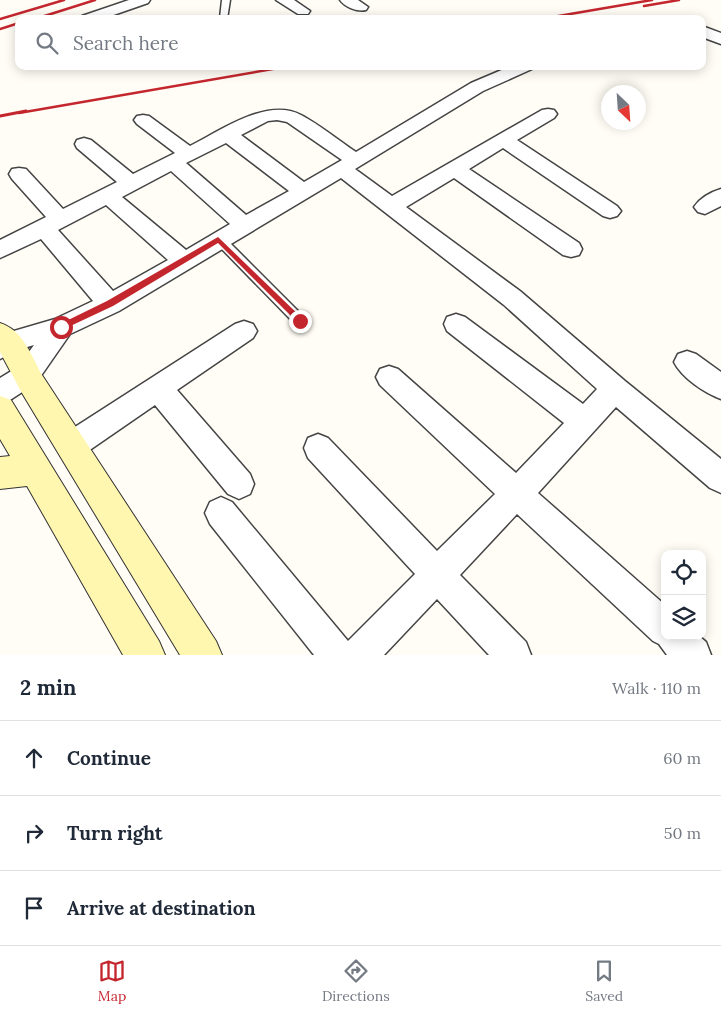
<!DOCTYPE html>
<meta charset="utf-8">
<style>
:root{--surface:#fff;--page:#f6f6f7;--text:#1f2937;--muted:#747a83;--line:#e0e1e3;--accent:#c4262e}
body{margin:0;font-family:Lora,serif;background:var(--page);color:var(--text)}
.controls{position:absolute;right:15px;bottom:15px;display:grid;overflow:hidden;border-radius:10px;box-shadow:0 2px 12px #0003}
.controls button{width:45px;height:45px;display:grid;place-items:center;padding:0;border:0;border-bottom:1px solid var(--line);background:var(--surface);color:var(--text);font:25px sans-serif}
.compass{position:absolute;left:601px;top:85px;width:45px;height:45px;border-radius:50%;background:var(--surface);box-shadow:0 2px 12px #0003;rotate:155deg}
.stop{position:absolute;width:15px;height:15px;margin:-11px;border:4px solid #c4262e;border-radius:50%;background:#fff}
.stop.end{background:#c4262e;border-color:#fff;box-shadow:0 1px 5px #0008}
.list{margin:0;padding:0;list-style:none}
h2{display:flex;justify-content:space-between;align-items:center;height:65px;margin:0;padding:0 20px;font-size:21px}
h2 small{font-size:16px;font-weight:400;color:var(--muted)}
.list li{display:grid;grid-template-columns:32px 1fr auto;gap:15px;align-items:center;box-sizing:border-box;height:75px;padding:0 20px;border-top:1px solid var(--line)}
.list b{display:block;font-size:19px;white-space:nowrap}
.list em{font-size:16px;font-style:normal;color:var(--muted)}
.icon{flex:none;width:28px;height:28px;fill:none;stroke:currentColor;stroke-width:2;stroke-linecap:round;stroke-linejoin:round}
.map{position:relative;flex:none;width:721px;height:655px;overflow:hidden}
.search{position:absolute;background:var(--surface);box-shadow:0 2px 12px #0003;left:15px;right:15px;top:15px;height:55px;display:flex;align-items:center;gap:12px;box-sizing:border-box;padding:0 18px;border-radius:10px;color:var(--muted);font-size:19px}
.sheet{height:290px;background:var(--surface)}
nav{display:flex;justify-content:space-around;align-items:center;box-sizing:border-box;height:70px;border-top:1px solid var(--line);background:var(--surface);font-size:14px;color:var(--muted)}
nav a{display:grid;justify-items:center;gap:2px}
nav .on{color:var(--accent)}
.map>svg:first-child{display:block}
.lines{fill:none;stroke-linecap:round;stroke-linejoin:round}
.lane-casing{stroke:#444;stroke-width:3}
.street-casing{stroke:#444;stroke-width:3}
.secondary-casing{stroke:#333;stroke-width:2}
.lane{fill:#fff;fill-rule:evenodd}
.street{fill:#fff;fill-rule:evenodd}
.secondary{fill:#fff6b0;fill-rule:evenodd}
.rail-far1{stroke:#c4262e;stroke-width:2.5}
.rail{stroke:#c4262e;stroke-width:3}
.route{fill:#c4262e}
</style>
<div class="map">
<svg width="721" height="655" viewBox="0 0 721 655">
<rect width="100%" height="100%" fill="#fffdf5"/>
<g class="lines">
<g class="lane-casing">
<path id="lane" d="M222 0H230L227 19 220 18Z
M219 235 223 236 304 317 306 321 304 325H296L215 242 213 239 215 236Z"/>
</g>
<g class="street-casing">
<path id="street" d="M129 0H150L148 3 102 19H80L82 16Z
M276 0H294L310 11 308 14H298Z
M340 0H358L368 7 366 10C357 12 345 7 340 0Z
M702 26 721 33V44L702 37Z
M511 66H534L532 69 483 91 355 169 392 196 542 110 548 109 554 110 557 114 554 118 517 140 617 206 621 211 617 216 610 218 603 216 503 148 469 169 579 243 582 249 579 255 571 257 563 255 454 178 406 207 520 291 625 381 721 459V493L710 488 616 407 538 493 665 605V636H699L706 642 711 655H667L659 644 653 641 517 514 460 575 526 642 531 655H489L437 599 384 655H314L210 524 205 513 210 502 221 497 232 502 348 641 415 574 308 458 304 448 308 438 318 434 328 438 437 551 495 494 380 385 376 377 380 369 389 366 398 369 516 473 564 423 447 331 444 324 447 317 456 314 465 317 583 404 597 389 504 305 341 178 119 311 70 334 36 383 10 400 0 404V378L18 367 34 345 17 350 0 359V335L55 319 93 301 41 239 0 258V240L46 217 12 179 9 174 12 169 19 168 26 169 63 209 117 182 77 148 75 144 77 140 84 138 91 140 133 174 175 153 137 124 134 120 137 116 143 115 149 116 190 146C220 131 267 97 301 115 320 125 338 140 356 152L471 83ZM277 120 287 122 342 160 304 182 241 135 268 121ZM226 143 289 191 246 215 186 163ZM171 171 230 224 186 250 122 197ZM106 205 168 260 113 291 58 230Z
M721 189V206L705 214 698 212 694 207C700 198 711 192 721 189Z
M244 321 253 324 257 331 253 338 177 390 250 474 254 484 250 494 239 499 228 494 155 405 81 456 71 460 61 456 57 446 61 436 235 324Z
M687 351 696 354 721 372V399C705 393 682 378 674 362L678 354Z"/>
</g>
<g class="secondary-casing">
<path id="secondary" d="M0 323C23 330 31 355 42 375L216 641 222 655H180L22 393 0 352Z
M0 396 11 400 159 641 165 655H123L27 486 0 489V457L10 456 0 439Z"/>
</g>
<use href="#lane" class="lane"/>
<use href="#street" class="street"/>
<use href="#secondary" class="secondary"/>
<path class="rail-far1" d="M644 6 679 0
M0 19 64 0
M35 19 95 0
M541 19 652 0
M0 29 19 23
M19 113 290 66"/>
<path class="rail" d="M0 116 26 111"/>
</g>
<path class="route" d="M218 237 303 319V323H298L218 243 113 306 64 329H58V325L107 301Z"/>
</svg>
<div class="controls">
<button><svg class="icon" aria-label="locate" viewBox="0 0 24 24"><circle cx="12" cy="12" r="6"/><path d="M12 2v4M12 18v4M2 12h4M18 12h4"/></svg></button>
<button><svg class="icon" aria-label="layers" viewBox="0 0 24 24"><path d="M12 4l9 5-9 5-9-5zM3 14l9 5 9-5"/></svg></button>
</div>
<svg class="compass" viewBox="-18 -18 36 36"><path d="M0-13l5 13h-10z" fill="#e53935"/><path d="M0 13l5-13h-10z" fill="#747a83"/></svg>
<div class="stop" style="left:61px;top:327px"></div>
<div class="stop end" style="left:300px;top:321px"></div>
<div class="search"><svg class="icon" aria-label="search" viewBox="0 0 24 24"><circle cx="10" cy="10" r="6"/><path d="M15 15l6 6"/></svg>Search here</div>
</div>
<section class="sheet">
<h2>2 min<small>Walk · 110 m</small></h2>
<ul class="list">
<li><svg class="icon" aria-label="ahead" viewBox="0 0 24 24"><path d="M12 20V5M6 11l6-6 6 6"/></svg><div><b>Continue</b></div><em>60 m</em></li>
<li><svg class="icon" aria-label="right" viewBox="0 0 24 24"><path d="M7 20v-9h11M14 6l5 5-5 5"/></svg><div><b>Turn right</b></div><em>50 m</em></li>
<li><svg class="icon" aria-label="arrive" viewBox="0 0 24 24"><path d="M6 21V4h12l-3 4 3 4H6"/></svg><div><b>Arrive at destination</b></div></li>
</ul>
</section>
<nav>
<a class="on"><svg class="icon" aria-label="map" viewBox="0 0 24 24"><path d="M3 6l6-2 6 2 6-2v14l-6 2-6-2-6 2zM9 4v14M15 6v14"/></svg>Map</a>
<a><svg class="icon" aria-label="directions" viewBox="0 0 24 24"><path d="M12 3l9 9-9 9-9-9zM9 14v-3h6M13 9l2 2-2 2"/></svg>Directions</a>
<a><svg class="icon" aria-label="saved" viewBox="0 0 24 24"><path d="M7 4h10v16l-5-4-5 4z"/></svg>Saved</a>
</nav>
